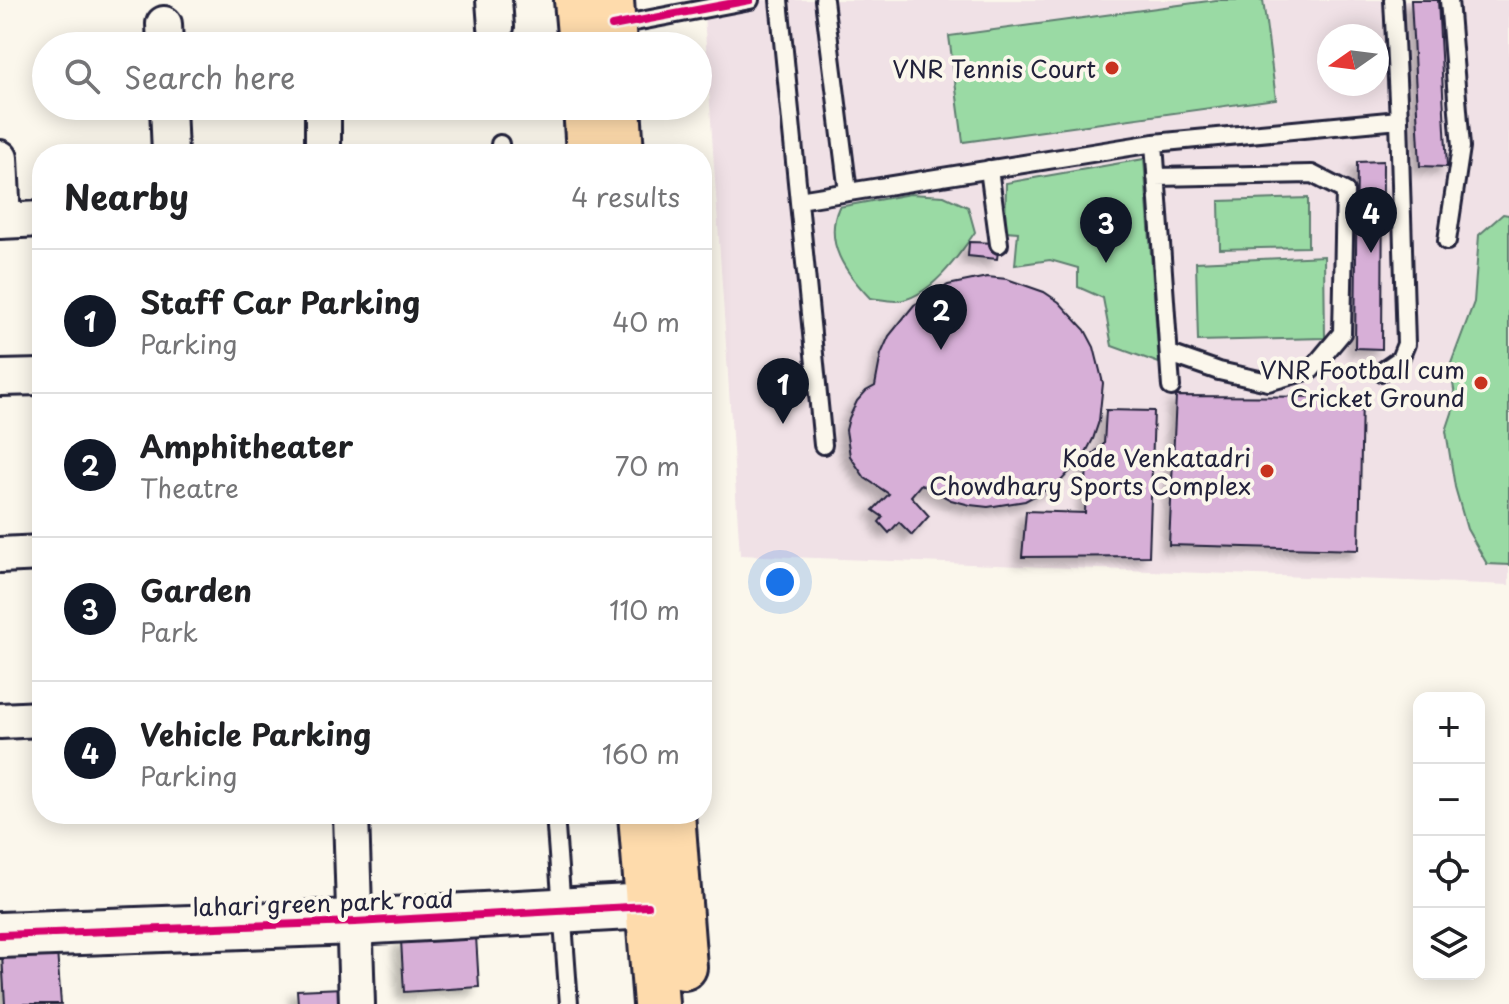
<!DOCTYPE html>
<meta charset="utf-8">
<style>
:root{--surface:#fff;--page:#f6f6f6;--text:#202124;--muted:#757577;--line:#e0e0e0;--accent:#111827}
body{margin:0;font-family:"Playpen Sans",sans-serif;background:var(--page);color:var(--text)}
.controls{position:absolute;right:24px;bottom:24px;display:grid;overflow:hidden;border-radius:16px;box-shadow:0 4px 20px #0003}
.controls button{width:72px;height:72px;display:grid;place-items:center;padding:0;border:0;border-bottom:2px solid var(--line);background:var(--surface);color:var(--text);font:40px sans-serif}
.compass{position:absolute;left:1317px;top:24px;width:72px;height:72px;border-radius:50%;background:var(--surface);box-shadow:0 4px 20px #0003;rotate:256deg}
.you{position:absolute;left:780px;top:582px;width:28px;height:28px;margin:-20px;border:6px solid #fff;border-radius:50%;background:#1a73e8;box-shadow:0 0 0 12px #1a73e833}
.badge{display:grid;place-items:center;width:52px;height:52px;border-radius:50%;background:var(--accent);color:#fff;font-size:26px;font-weight:700}
.pin{position:absolute;translate:-50% -66px;filter:drop-shadow(0 2px 4px #0008)}
.pin::after{content:'';position:absolute;top:42px;width:28px;height:24px;background:inherit;clip-path:polygon(0 0,100% 0,50% 100%)}
.list{margin:0;padding:0;list-style:none}
h2{display:flex;justify-content:space-between;align-items:center;height:104px;margin:0;padding:0 32px;font-size:34px}
h2 small{font-size:26px;font-weight:400;color:var(--muted)}
.list li{display:grid;grid-template-columns:52px 1fr auto;gap:24px;align-items:center;box-sizing:border-box;height:144px;padding:0 32px;border-top:2px solid var(--line)}
.list b{display:block;font-size:30px;white-space:nowrap}
.list p{margin:0;font-size:26px;white-space:nowrap;color:var(--muted)}
.list em{font-size:26px;font-style:normal;color:var(--muted)}
.icon{flex:none;width:44px;height:44px;fill:none;stroke:currentColor;stroke-width:2;stroke-linecap:round;stroke-linejoin:round}
.map{position:relative;flex:none;width:1509px;height:1004px;overflow:hidden}
.search{position:absolute;background:var(--surface);box-shadow:0 4px 20px #0003;left:32px;top:32px;width:680px;height:88px;display:flex;align-items:center;gap:20px;box-sizing:border-box;padding:0 28px;border-radius:44px;color:var(--muted);font-size:30px}
.panel{position:absolute;background:var(--surface);box-shadow:0 4px 20px #0003;left:32px;top:144px;width:680px;height:680px;border-radius:32px}
.map>svg:first-child{display:block}
.built{fill:#f0e1e6;fill-rule:evenodd}
.green{fill:#9adaa4;stroke:#5e7e70;stroke-width:2}
.building{fill:#d7afd7;stroke:#22223b;stroke-width:2;filter:url(#shadow)}
.lines{fill:none;stroke-linecap:round;stroke-linejoin:round}
.lane-casing{stroke:#22223b;stroke-width:22}
.street-casing{stroke:#22223b;stroke-width:40}
.secondary-casing{stroke:#22223b;stroke-width:50}
.primary-casing{stroke:#22223b;stroke-width:50}
.lane{stroke:#fbf7ec;stroke-width:16}
.street{stroke:#fbf7ec;stroke-width:34}
.secondary{stroke:#fbf7ec;stroke-width:44}
.primary{stroke:#fedbac;stroke-width:44}
.cycleway-casing{stroke:#fbf7ec;stroke-width:13}
.cycleway{stroke:#d6006c;stroke-width:8}
.poi-dot{fill:#c8321e;stroke:#fbf7ec;stroke-width:3}
.labels{text-anchor:middle;dominant-baseline:central;stroke-width:8;stroke-linejoin:round;paint-order:stroke}
.poi-label{font-size:24px;fill:#22223b;stroke:#fbf7ec;text-anchor:end}
.street-label{font-size:24px;fill:#22223b;stroke:#fbf7ec}
</style>
<div class="map">
<svg width="1509" height="1004" viewBox="0 0 1509 1004">
<defs>
<filter id="shadow"><feDropShadow dx="-7" dy="7" stdDeviation="4" flood-color="#0004"/></filter>
</defs>
<rect width="100%" height="100%" fill="#fbf7ec"/>
<filter id="ink" filterUnits="userSpaceOnUse"><feTurbulence type="fractalNoise" baseFrequency=".0125" numOctaves="2"/><feDisplacementMap in="SourceGraphic" scale="16" xChannelSelector="R" yChannelSelector="G"/><feConvolveMatrix kernelMatrix="1 2 1 2 8 2 1 2 1" color-interpolation-filters="sRGB"/></filter>
<g filter="url(#ink)">
<path class="built" d="M703 0H1509V585L740 555ZM1329 36H1377V84H1329Z"/>
<path class="green" d="M1216 0H1263L1276 99 963 142 949 36Z
M1144 159 1159 363 1112 346 1103 298 1078 287V268L1050 260 1015 265 1018 232 1005 231 1006 183Z
M910 194 944 196 968 207 975 232C958 257 929 299 896 301 888 301 878 299 870 298 846 273 823 243 839 207Z
M1308 198V247L1220 249 1219 201Z
M1503 214 1509 215V565L1487 564 1467 529 1455 487 1446 431 1456 401 1450 366 1474 302 1479 235Z
M1324 256 1325 338 1198 341 1196 262Z"/>
<path class="building" d="M1411 0H1438L1447 167 1420 166Z
M1383 161 1382 349 1355 348 1357 162Z
M969 242 999 243 997 259 968 256Z
M987 277 1007 279 1044 292 1059 302 1085 330 1094 347 1103 383 1099 421 1093 439 1084 456 1059 483 1025 501 988 507 970 505 951 500 921 484 911 496 929 516 912 535 899 522 889 533 879 522 883 517 873 510 889 494 865 478 850 456 846 430 849 418 857 401 866 391 875 386 881 354 889 336 914 305 948 285Z
M1176 396 1362 397 1359 550 1169 545Z
M1106 410 1154 411 1149 556 1022 557 1026 511 1085 513 1087 459 1104 444Z
M476 936 479 987 404 992 401 940Z
M57 951 61 1004H5L2 955Z
M343 988 344 1004H298L297 990Z"/>
<g class="lines">
<g class="lane-casing">
<path id="lane" d="M779 0 823 445
M824 0 848 192
M1393 0 1399 120
M614 26 750 0
M1154 143 1171 387
M500 144 501 154
M989 169 999 244
M1156 177 1312 174 1345 191 1342 333 1311 370 1268 382 1219 371 1170 354
M799 200 1154 143 1399 120 1406 344 1400 359 1381 372
M1447 241 1461 147 1449 0
M555 814 569 1004"/>
</g>
<g class="street-casing">
<path id="street" d="M494 0 496 27
M164 24 165 46
M168 106 170 154
M323 154V106
M0 158 3 221
M0 221 42 219
M0 378 42 377
M0 555 42 553
M0 721 42 719
M351 814 357 1004"/>
</g>
<g class="secondary-casing">
<path id="secondary" d="M0 935 355 922 648 906"/>
</g>
<g class="primary-casing">
<path id="primary" d="M577 0 581 46
M611 0 614 46
M586 106 589 154
M618 106 621 154
M641 814 656 1004
M672 814 684 967"/>
</g>
<use href="#lane" class="lane"/>
<use href="#street" class="street"/>
<use href="#secondary" class="secondary"/>
<use href="#primary" class="primary"/>
<g class="cycleway-casing">
<path id="cycleway" d="M612 26 750 0
M0 935 355 922 648 906"/>
</g>
<use href="#cycleway" class="cycleway"/>
</g>
</g>
<g class="poi-dot">
<circle cx="1112" cy="68" r="8"/>
<circle cx="1481" cy="383" r="8"/>
<circle cx="1267" cy="471" r="8"/>
</g>
<g class="labels">
<g class="poi-label">
<text x="1096" y="68">VNR Tennis Court</text>
<text x="1465" y="369">VNR Football cum<tspan x="1465" dy="28">Cricket Ground</tspan></text>
<text x="1251" y="457">Kode Venkatadri<tspan x="1251" dy="28">Chowdhary Sports Complex</tspan></text>
</g>
<g class="street-label">
<text transform="translate(323 902) rotate(-2)">lahari green park road</text>
</g>
</g>
</svg>
<div class="controls">
<button>+</button>
<button>−</button>
<button><svg class="icon" aria-label="locate" viewBox="0 0 24 24"><circle cx="12" cy="12" r="6"/><path d="M12 2v4M12 18v4M2 12h4M18 12h4"/></svg></button>
<button><svg class="icon" aria-label="layers" viewBox="0 0 24 24"><path d="M12 4l9 5-9 5-9-5zM3 14l9 5 9-5"/></svg></button>
</div>
<svg class="compass" viewBox="-18 -18 36 36"><path d="M0-13l5 13h-10z" fill="#e53935"/><path d="M0 13l5-13h-10z" fill="#757577"/></svg>
<div class="you"></div>
<div class="pin badge" style="left:783px;top:424px">1</div>
<div class="pin badge" style="left:941px;top:350px">2</div>
<div class="pin badge" style="left:1106px;top:263px">3</div>
<div class="pin badge" style="left:1371px;top:253px">4</div>
<div class="search"><svg class="icon" aria-label="search" viewBox="0 0 24 24"><circle cx="10" cy="10" r="6"/><path d="M15 15l6 6"/></svg>Search here</div>
<section class="panel">
<h2>Nearby<small>4 results</small></h2>
<ul class="list">
<li><span class="badge">1</span><div><b>Staff Car Parking</b><p>Parking</p></div><em>40 m</em></li>
<li><span class="badge">2</span><div><b>Amphitheater</b><p>Theatre</p></div><em>70 m</em></li>
<li><span class="badge">3</span><div><b>Garden</b><p>Park</p></div><em>110 m</em></li>
<li><span class="badge">4</span><div><b>Vehicle Parking</b><p>Parking</p></div><em>160 m</em></li>
</ul>
</section>
</div>
